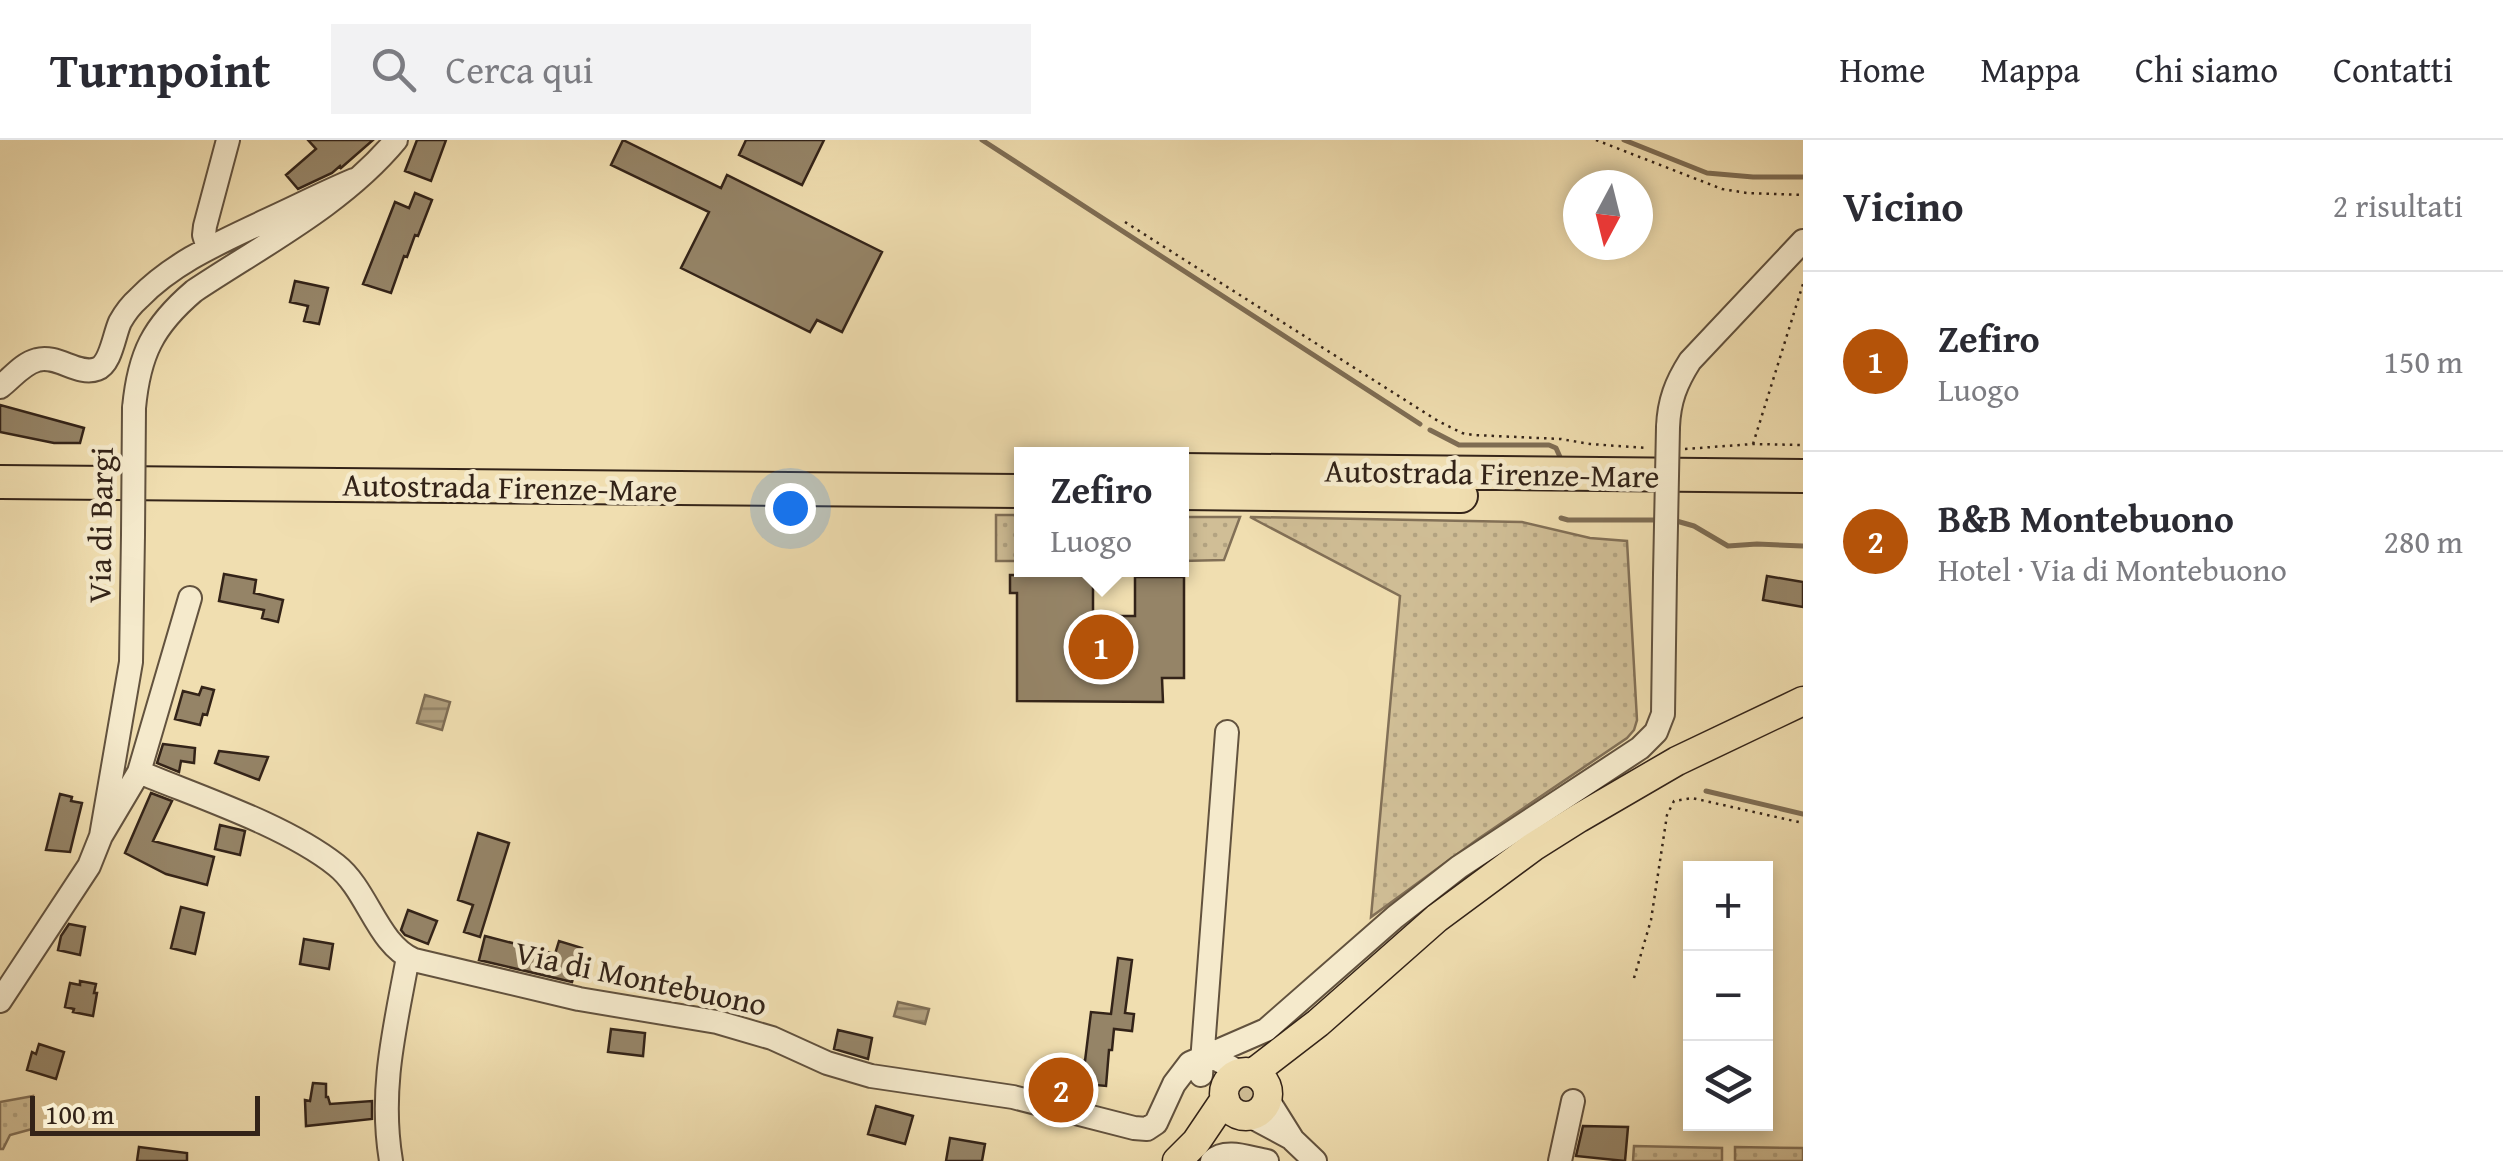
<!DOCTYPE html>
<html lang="it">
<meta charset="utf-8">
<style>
:root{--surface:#fff;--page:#f2f2f3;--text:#2b2b33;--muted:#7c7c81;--line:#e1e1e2;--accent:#b45309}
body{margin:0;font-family:"Gentium Book Plus",serif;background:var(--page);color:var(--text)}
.controls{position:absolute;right:30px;bottom:30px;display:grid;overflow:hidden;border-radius:0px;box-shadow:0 5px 15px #0003}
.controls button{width:90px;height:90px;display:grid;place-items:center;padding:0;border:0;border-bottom:2px solid var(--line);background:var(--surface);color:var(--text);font:50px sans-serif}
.compass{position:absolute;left:1563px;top:30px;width:90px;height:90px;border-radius:50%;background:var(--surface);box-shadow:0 5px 15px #0003;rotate:187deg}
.scale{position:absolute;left:30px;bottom:25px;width:230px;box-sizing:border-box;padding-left:10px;border:5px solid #332318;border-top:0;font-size:28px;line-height:35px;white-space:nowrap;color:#332318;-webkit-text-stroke:8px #f5eacc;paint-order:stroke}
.you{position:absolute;left:790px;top:368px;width:35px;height:35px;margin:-25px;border:8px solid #fff;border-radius:50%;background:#1a73e8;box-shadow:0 0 0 15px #1a73e833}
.badge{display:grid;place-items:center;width:65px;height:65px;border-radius:50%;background:var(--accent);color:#fff;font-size:32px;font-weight:700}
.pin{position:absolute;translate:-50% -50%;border:5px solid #fff;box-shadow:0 2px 10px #0006}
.popup{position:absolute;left:1014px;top:307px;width:175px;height:130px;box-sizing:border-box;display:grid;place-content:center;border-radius:0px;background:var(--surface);filter:drop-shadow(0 2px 8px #0005);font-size:32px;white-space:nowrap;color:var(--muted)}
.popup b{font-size:38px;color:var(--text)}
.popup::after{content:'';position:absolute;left:50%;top:100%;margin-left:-20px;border:20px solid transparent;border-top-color:var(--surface)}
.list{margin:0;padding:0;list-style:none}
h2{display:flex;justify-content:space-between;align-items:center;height:130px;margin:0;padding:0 40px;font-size:42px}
h2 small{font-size:32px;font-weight:400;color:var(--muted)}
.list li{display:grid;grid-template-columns:65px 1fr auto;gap:30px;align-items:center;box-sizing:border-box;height:180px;padding:0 40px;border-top:2px solid var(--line)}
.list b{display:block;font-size:38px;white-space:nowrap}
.list p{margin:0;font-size:32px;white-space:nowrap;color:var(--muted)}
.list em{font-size:32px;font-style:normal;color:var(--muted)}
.icon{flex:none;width:55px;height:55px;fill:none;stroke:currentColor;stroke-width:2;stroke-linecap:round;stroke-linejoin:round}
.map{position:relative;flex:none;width:1803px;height:1021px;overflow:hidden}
header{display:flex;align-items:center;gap:60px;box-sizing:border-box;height:140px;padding:0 50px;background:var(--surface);border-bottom:2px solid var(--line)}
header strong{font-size:48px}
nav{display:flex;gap:55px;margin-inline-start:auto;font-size:35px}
.search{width:700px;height:90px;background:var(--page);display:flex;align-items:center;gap:25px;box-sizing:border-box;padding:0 35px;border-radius:0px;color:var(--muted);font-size:38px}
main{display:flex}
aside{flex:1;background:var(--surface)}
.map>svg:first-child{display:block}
.grass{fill:url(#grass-dots);stroke:#827057;stroke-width:2.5}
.water{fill:url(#water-rules);stroke:#7e6d54;stroke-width:2.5}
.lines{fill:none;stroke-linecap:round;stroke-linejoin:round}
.stream{stroke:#7e6d54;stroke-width:5}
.building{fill:#958467;stroke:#332318;stroke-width:2.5}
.minor-casing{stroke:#62523e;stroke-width:26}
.major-casing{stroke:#332318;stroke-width:31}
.highway-casing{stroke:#332318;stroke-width:36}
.path{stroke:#332318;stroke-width:2.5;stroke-dasharray:2.5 5;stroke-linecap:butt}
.minor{stroke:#f5eacc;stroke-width:22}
.major{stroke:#f0deb0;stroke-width:28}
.highway{stroke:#f0deb0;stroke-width:32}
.minor-bridge-casing{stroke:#62523e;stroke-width:26;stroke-linecap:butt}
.minor-bridge{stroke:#f5eacc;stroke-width:22}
.labels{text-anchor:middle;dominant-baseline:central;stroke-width:9;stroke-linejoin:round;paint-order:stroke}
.street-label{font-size:32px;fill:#332318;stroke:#f5eacc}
</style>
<header>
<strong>Turnpoint</strong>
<div class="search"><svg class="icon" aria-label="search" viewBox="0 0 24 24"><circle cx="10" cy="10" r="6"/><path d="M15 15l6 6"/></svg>Cerca qui</div>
<nav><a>Home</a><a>Mappa</a><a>Chi siamo</a><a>Contatti</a></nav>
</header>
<main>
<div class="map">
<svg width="1803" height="1021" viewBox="0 0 1803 1021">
<defs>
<pattern id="grass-dots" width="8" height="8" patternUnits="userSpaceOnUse" patternTransform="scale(2.5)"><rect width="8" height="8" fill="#d0be96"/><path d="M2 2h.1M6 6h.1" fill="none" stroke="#b3a381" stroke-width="1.8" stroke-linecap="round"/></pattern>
<pattern id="water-rules" width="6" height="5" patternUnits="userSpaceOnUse" patternTransform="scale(2.5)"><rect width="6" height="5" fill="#b09e7c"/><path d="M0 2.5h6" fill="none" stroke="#908065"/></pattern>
</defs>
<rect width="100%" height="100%" fill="#f0deb0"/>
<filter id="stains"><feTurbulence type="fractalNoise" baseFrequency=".002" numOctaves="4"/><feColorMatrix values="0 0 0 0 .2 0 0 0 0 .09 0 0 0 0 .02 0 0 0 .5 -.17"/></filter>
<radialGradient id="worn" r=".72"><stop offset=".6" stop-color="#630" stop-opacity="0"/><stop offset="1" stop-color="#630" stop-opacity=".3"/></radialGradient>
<path class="grass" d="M996 375H1021V421H996Z
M1181 377H1240L1224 420 1181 421Z
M1250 377 1522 382 1590 398 1627 401 1637 580 1634 590 1627 598 1478 699 1371 777 1400 456Z
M1233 955a14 14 0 1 1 28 0a14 14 0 1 1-28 0Z
M33 956 32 989 10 995 3 1009H0V962Z
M1634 1006 1722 1008V1021H1633Z
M1735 1007 1803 1008V1021H1735Z"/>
<path class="water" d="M425 555 450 562 442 590 417 583Z
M898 862 929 869 925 884 894 876Z"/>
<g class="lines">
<path class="stream" d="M982 0 1420 284
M1624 0 1707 33 1753 37H1803
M1430 290 1459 305H1549L1556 308 1560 317
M1561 378 1568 380H1662
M1673 380 1694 386 1728 406 1757 404 1803 406
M1706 651 1803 674"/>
</g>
<path class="building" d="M308 0H373L341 28 340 26 332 33 298 49 286 35 316 9Z
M417 0H446L431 41 405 31Z
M623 0 721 48 727 35 882 112 842 192 817 180 810 192 681 128 709 72 611 25Z
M746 0H824L802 45 739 15Z
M415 53 432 60 418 96 415 95 407 117 404 116 391 153 363 144 395 62 409 68Z
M295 141 328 148 319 184 304 181 308 166 290 162Z
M0 265 84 288 80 303H54L0 292Z
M224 434 256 440 254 453 283 460 278 482 262 478 264 470 219 461Z
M1010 435H1093V476H1135V437H1184V538H1162L1163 562 1017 561V453H1010Z
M1767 436 1803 442V467L1763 460Z
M202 547 214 550 207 575 203 574 200 585 175 579 183 551 199 555Z
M163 604 195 608 194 623 181 621 179 632 157 623Z
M219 611 268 617 259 640 215 623Z
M151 653 172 661 153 701 214 717 207 745 166 734 125 713Z
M60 654 72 657 71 661 82 663 70 712 46 710Z
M220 685 245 691 240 715 215 709Z
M478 693 509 703 480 797 464 792 473 765 458 760Z
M181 767 204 773 195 814 171 808Z
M408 770 437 781 428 804 405 795 401 790Z
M69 784 85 787 80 815 58 810 61 796Z
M485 796 555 814 559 801 582 808 572 842 479 820Z
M304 799 333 804 329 829 300 824Z
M1118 818 1132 820 1125 873 1134 874 1132 891 1114 889 1112 910H1109L1106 946 1053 941 1055 919 1085 921 1091 872 1111 874Z
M80 841 96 844 94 853H97L93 876 73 872 74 869 65 867 70 843 80 845Z
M611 889 645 893 643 916 608 912Z
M838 890 872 898 868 919 834 909Z
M39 904 64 912 56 939 27 930 32 912 36 914Z
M313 943 326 944V957H328L330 964 372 961V979L306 986 305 960 310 961Z
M876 966 913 976 905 1004 868 994Z
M1583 986 1628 987 1625 1021 1576 1016Z
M950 998 985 1004 982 1021H946Z
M139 1007 187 1013V1021H137Z"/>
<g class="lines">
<g class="minor-casing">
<path id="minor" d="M208 108 204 95 205 86 228 0
M0 247C12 238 22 224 37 220 57 214 78 236 97 229 111 224 114 195 120 182 125 173 131 165 139 158 174 122 219 103 263 82 294 68 323 53 354 40
M134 268C139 214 153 186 194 151 263 105 343 64 396 0
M1668 287C1669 261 1676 243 1690 221L1803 101
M139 632 190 458
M101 696 139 632C199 657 285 685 336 725 368 750 377 804 414 820L579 859 717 882 772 898 827 923 871 936 1013 957 1134 988 1147 989 1156 983 1174 944 1190 923 1266 890 1395 777 1459 727 1640 608 1656 592 1663 574 1665 435
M0 861 89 726 101 696 131 522 133 395
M1203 915 1218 920 1241 933
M1201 935 1227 592
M1268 960 1293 1000 1315 1021
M1250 976 1291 998
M391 1021C379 949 395 888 408 817
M1212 1021C1226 1008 1249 1018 1267 1021
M1560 1021 1573 961"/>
</g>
<g class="major-casing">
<path id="major" d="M1224 954a22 22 0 1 1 44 0a22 22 0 1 1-44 0Z
M1253 933 1318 883 1437 778 1533 707 1579 678 1677 621 1803 561
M1177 1021 1196 1002 1225 959"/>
</g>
<g class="highway-casing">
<path id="highway" d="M1181 330 1803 336
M0 342 1021 351
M1181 353 1461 356"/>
</g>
<path class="path" d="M1596 0 1722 49 1747 53 1803 55
M1125 82 1438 281 1462 293 1473 295 1561 299 1590 304 1647 308
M1753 304 1803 144
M1685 309 1753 304 1803 305
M1634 838 1651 780 1667 675 1674 661 1692 658 1803 683"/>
<use href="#minor" class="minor"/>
<use href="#major" class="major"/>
<use href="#highway" class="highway"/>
<g class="minor-bridge-casing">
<path id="minor-bridge" d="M133 395 134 268
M1665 435 1668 287"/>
</g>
<use href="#minor-bridge" class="minor-bridge"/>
</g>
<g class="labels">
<g class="street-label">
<text transform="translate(1492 333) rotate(1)">Autostrada Firenze-Mare</text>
<text transform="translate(510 347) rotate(1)">Autostrada Firenze-Mare</text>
<text transform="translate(100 385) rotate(-89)">Via di Bargi</text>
<text transform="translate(641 838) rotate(12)">Via di Montebuono</text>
</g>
</g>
<rect width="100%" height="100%" filter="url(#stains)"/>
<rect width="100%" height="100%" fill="url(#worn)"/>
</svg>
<div class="controls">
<button>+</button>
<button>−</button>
<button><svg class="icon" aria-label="layers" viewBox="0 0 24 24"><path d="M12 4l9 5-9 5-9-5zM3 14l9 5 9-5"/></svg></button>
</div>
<svg class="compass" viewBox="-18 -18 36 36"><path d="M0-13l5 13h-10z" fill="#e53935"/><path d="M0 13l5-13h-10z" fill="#7c7c81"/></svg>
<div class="scale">100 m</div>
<div class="you"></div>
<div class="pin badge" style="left:1101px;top:507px">1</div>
<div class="popup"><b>Zefiro</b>Luogo</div>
<div class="pin badge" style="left:1061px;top:950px">2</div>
</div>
<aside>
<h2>Vicino<small>2 risultati</small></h2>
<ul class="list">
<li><span class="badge">1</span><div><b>Zefiro</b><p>Luogo</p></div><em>150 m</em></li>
<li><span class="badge">2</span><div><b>B&amp;B Montebuono</b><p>Hotel · Via di Montebuono</p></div><em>280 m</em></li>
</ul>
</aside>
</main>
